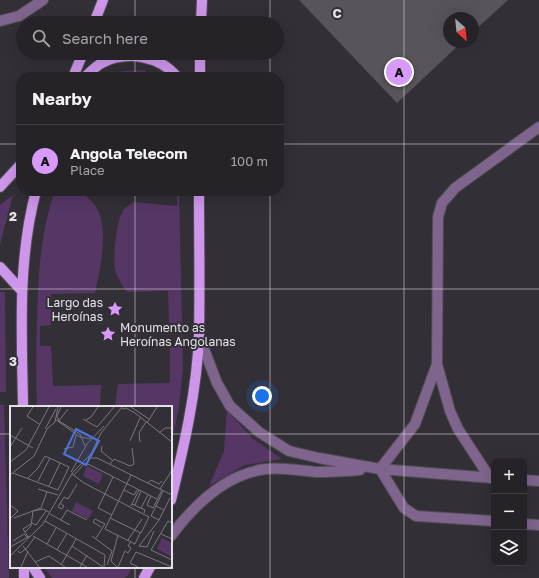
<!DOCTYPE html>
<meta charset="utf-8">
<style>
:root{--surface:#262328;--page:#322f34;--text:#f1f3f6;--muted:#a4a4a8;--line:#424045;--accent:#d89af8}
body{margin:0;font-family:"Golos Text",sans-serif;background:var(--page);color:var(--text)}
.controls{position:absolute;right:12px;bottom:12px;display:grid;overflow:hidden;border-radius:8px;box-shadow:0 4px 16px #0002}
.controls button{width:36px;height:36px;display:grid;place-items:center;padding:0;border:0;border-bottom:1px solid var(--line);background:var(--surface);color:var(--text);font:20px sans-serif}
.compass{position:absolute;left:443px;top:12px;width:36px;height:36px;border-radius:50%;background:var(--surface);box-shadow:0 4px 16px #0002;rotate:153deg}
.you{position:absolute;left:262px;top:396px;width:14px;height:14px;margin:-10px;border:3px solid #fff;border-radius:50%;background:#1a73e8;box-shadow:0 0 0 6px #1a73e833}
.badge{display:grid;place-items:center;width:26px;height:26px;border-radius:50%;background:var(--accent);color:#111;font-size:13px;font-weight:700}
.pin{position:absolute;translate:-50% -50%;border:2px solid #fff;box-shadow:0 1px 4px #0006}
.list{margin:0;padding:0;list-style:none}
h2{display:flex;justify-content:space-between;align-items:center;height:52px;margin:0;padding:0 16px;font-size:17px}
h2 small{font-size:13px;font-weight:400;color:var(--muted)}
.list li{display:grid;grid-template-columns:26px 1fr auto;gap:12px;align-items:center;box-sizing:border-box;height:72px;padding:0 16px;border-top:1px solid var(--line)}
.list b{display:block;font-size:15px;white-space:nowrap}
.list p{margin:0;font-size:13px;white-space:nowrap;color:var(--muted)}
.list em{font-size:13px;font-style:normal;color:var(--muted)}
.icon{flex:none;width:22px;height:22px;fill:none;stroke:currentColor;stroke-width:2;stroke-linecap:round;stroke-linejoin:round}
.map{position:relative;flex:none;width:539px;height:578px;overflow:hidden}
.search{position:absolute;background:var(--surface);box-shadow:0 4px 16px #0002;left:16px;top:16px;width:268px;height:44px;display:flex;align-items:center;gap:10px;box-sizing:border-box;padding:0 14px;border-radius:22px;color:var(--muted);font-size:15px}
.panel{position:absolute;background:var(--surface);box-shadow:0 4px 16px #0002;left:16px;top:72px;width:268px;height:124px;border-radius:16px}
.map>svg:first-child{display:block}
.green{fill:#553665}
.building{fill:#59545b}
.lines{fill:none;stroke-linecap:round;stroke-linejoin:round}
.minor-casing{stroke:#4f4c52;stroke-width:12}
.major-casing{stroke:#4f4c52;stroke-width:12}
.minor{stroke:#7f648d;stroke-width:10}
.major{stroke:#cd96ea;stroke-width:10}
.grid{fill:none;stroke:#e5e2e7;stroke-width:1;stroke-opacity:0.55}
.labels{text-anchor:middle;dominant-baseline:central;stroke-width:4;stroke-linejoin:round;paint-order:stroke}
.poi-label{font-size:12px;fill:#e5e2e7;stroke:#332f36;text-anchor:end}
.inset-road{fill:none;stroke:#7a777d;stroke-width:1}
.view{fill:#4f73dc;fill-opacity:0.15;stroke:#4f73dc;stroke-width:2}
.inset-edge{fill:none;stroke:#e5e2e7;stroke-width:2}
.grid-label{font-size:13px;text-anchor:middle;font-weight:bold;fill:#e5e2e7;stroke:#332f36;stroke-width:4;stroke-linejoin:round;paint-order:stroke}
</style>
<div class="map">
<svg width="539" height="578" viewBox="0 0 539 578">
<rect width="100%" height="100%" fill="#332f36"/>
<path class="green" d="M143 70 155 77H106L124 71Z
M55 191C61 191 75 189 80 191 82 192 85 195 87 197 113 216 101 265 95 293L51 294V325L40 326V346H51L53 386 101 385 100 407H37C36 378 36 350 37 321 38 277 40 233 55 191Z
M177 191H179L183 367 179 407 171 446V407H115L118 384 170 383V345H181V324H169L168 291 127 292C122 285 117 278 115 270 113 257 116 222 123 211 125 207 130 205 133 202L177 206Z
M13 195 0 245V205Z
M0 292H5L6 392H0Z
M0 405H4L9 578H0Z
M227 410 253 439 282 459 245 465 209 486 224 451Z
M45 567H97L99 568 102 567H131L129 574 125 578H52L46 570Z"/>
<path class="building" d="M299 0H508L473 32V18H449V42H462L397 103Z"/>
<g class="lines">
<g class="minor-casing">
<path id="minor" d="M0 21 19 16 43 0
M199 336 217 383 230 406 259 432 289 451 319 458 380 469 493 478
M380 469 404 508 416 516 494 521
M380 469 415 424 437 364
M490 478 458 429 450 411 437 364 438 217 442 203 455 188 539 127
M524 480 539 481
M524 524 539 525
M171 536C194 505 225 474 266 469 283 467 300 471 317 472 332 472 346 471 360 470"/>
</g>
<g class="major-casing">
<path id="major" d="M94 23 103 0
M201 23 202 0
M73 77 83 53
M85 77C90 72 96 66 102 63 127 50 160 56 177 77
M200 77V53
M0 187 21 164
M0 267 22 291
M23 407C22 335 17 262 36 191
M171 500C184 446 197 391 199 335 200 287 199 239 199 191
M24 567V578
M33 567 40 578
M144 578 150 567"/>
</g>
<use href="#minor" class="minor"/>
<use href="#major" class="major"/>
</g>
<path class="grid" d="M135 0V23M270 0V23M404 0V578M135 53V77M270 53V77M0 144H21M279 144H539M135 191V407M270 191V578M0 289H539M0 434H11M171 434H539M135 567V578"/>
<defs>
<g id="sight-bare" transform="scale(1.2)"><path d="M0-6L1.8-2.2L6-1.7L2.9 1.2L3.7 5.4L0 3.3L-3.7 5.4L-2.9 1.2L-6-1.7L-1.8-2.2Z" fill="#d89af8" stroke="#332f36" stroke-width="2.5" paint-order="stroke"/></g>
</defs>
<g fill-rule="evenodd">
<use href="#sight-bare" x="115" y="309"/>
<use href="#sight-bare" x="108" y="334"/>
</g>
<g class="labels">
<g class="poi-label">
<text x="103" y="302">Largo das<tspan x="103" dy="14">Heroínas</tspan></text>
<text x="120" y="327" text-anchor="start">Monumento as<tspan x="120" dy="14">Heroínas Angolanas</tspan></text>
</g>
</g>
<g transform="translate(10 406)">
<rect width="162" height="162" fill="#332f36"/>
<path d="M77 60 93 68 89 78 73 70ZM66 96 83 105 78 113 62 105ZM152 132 162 137V151L147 143Z" fill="#553665"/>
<path class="inset-road" d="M23 1 17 10 29 18M51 1 47 10 49 15 70 28 75 40M121 1 139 13M112 3 116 2 125 7 162 36M45 13 70 31 81 33M73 13 87 21 104 1M76 14 81 11 88 1M48 16 58 3M137 17 147 1M35 23 46 3M149 27 155 22H162M0 29 23 42M120 35 130 12M130 36 129 27 136 16M92 40 91 45 102 54M0 41 12 22M54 43 63 41 66 29M78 52H87L162 89M0 56 16 44 39 1M100 58 104 53 120 60 124 58 122 42M61 66 77 38 94 20M3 67 48 84M62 68 74 77 139 111 131 127 100 112M0 69 24 50 37 23 45 16 48 1M64 69 74 58H78L147 93M121 69 95 123 125 138 130 127M18 72 28 62 35 50 59 61 48 84M28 75 40 52M138 77 141 74 149 78 152 75M39 80 50 57M28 83 48 89M150 83 162 64M114 84 124 89 127 84M153 85 146 100 154 104M141 90 137 99 143 102 152 84M50 97 54 100 52 103 48 101 54 91 58 93 67 78M122 98 135 104 134 107M0 99 8 105 0 113M125 99 131 85M121 100 129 84M146 100 141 110 149 114M131 102 138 89M40 108 60 119M102 109 88 102 103 71M4 112 31 102 37 86M51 114 57 104 77 114M35 115 95 149 94 161M22 117 26 119 36 105M162 117 158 115 141 144 162 154M144 125 137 141 129 140 149 114 160 92M15 126 13 123 21 118M151 128 162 133M23 130 77 161M82 130 102 145 97 159M18 131 15 126 21 120 23 105 33 103 39 106M86 132 95 118 85 113 83 116 91 121M118 134 132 113M3 135 14 128 18 132M37 138 46 122M13 140 29 161M62 140 93 161M0 141 20 130M47 144 57 127M8 145 10 147 16 143 25 131M0 150 33 118 63 66 81 48 91 27 112 1M25 156 39 150 55 161M51 159 66 133M11 161 18 145M70 161 77 149M107 161 101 155 108 129M108 161 115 145 118 147 121 142 118 140 121 135M128 161 120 157 126 146 162 161"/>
<path class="view" d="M66 23 89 35 76 59 54 48Z"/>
<rect width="162" height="162" class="inset-edge"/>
</g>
<g class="grid-label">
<text x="337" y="18">C</text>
<text x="13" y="221">2</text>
<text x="13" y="366">3</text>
</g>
</svg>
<div class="controls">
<button>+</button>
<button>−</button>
<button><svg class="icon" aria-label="layers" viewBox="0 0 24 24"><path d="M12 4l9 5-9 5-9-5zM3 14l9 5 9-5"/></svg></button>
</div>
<svg class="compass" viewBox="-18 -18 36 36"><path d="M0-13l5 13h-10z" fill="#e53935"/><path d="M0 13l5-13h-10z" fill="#a4a4a8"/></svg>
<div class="you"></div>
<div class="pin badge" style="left:399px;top:72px">A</div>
<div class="search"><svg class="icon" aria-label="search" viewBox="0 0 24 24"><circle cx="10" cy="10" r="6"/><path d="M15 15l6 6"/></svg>Search here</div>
<section class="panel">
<h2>Nearby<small></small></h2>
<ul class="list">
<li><span class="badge">A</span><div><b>Angola Telecom</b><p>Place</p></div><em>100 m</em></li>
</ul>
</section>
</div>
